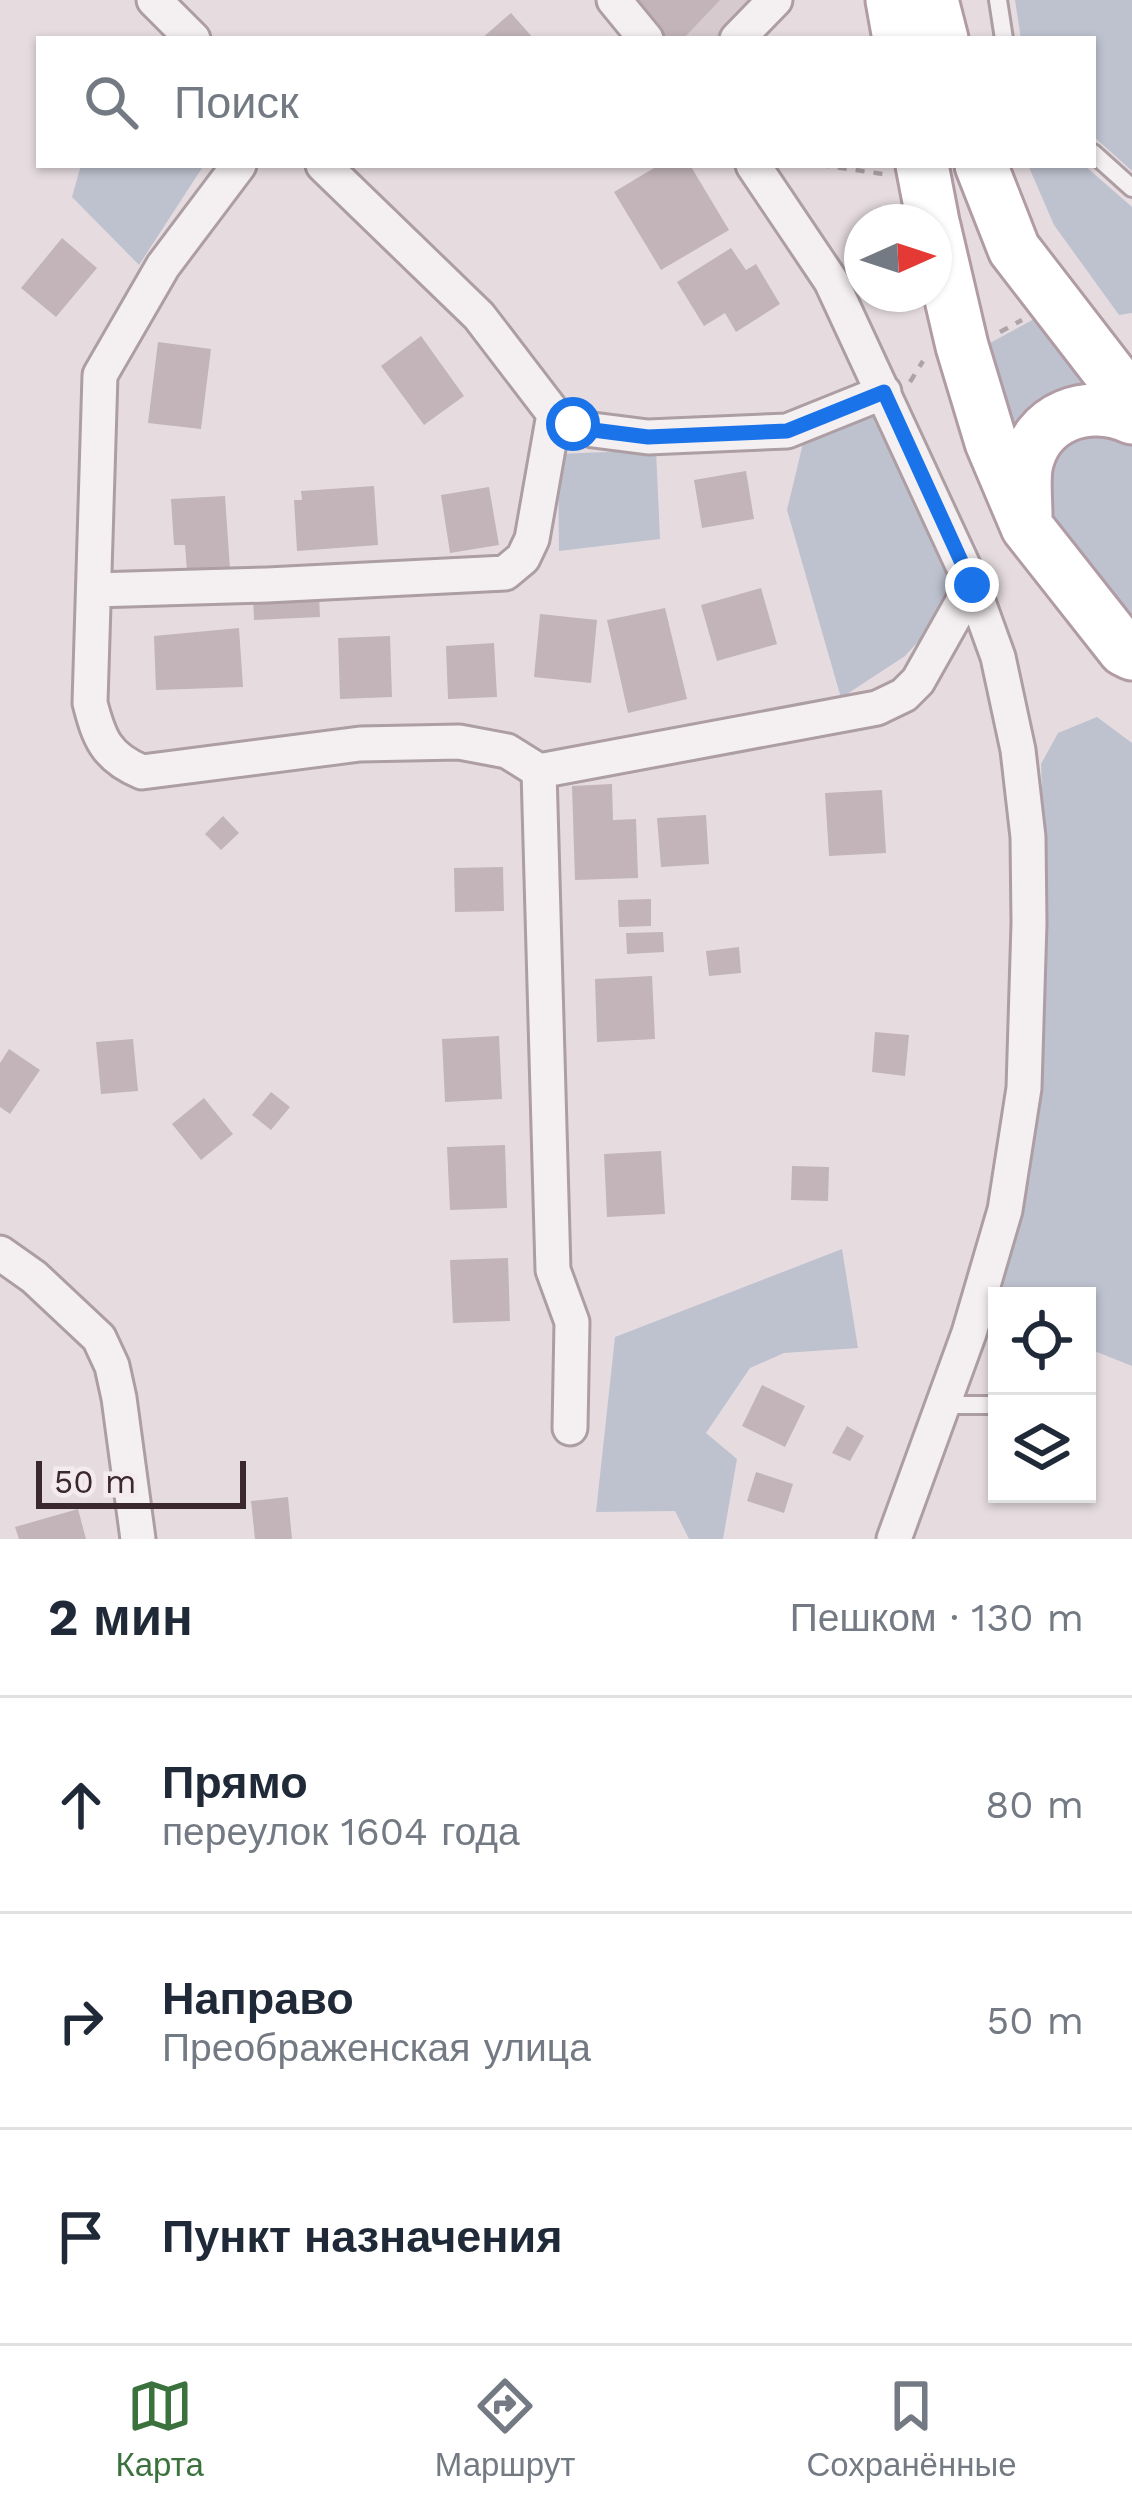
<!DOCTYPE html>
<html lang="ru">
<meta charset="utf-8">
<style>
:root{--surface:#fff;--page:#f2f2f3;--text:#1f2937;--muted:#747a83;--line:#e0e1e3;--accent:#3a713d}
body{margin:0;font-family:"Work Sans",sans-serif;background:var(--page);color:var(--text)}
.controls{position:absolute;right:36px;bottom:36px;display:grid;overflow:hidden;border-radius:0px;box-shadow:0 3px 9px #0004}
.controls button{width:108px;height:108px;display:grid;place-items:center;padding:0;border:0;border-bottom:3px solid var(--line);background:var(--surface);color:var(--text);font:60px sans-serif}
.compass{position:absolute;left:844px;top:204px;width:108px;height:108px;border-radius:50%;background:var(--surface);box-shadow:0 3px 9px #0004;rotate:87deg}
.scale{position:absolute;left:36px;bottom:30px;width:210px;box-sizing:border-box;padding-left:12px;border:6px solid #3b272e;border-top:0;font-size:33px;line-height:42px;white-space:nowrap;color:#3b272e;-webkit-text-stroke:9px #f4ebef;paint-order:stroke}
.stop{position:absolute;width:36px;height:36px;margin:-27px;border:9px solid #1a73e8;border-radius:50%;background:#fff}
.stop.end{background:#1a73e8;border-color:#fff;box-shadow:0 3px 12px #0008}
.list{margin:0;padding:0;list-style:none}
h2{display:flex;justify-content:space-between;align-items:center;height:156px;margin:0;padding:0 48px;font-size:51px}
h2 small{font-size:39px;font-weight:400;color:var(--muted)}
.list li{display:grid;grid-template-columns:78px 1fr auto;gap:36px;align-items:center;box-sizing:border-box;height:216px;padding:0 48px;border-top:3px solid var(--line)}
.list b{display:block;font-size:45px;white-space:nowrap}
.list p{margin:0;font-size:39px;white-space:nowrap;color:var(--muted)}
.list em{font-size:39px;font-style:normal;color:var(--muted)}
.icon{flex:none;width:66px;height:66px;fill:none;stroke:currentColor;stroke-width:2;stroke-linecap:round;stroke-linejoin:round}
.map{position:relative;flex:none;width:1132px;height:1539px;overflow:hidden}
.search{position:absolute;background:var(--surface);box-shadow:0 3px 9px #0004;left:36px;right:36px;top:36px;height:132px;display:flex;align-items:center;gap:30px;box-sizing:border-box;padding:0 42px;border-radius:0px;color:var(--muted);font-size:45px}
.sheet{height:804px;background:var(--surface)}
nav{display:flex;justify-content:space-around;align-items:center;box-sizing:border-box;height:168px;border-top:3px solid var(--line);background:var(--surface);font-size:33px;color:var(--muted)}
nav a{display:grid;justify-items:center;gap:6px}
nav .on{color:var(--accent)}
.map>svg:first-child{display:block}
.built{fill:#d7cacf}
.green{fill:#bec2cf}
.building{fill:#c2b4b9}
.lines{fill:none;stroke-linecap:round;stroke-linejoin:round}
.lane-casing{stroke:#ac9ea3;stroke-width:22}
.street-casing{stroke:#ac9ea3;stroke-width:39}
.primary-casing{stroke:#b19ca5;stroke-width:57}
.path{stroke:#aea3a7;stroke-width:4.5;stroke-dasharray:9 9;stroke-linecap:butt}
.lane{stroke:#f4eff1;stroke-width:16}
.street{stroke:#f4eff1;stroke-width:33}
.primary{stroke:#fff;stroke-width:51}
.route{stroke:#1a73e8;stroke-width:15}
</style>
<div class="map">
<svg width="1132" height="1539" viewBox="0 0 1132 1539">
<rect width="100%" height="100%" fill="#e6dce0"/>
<path class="built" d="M628 0H757L720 39H660Z"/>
<path class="green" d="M1015 0H1132V171L1093 136V39H1021Z
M81 165H204L139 265 72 197Z
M1028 165H1084L1132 207V313L1119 315 1054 225Z
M1036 318 1097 389 1015 442 990 343Z
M873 410 963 592 905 656 841 698 787 510 804 439Z
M1085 426 1132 436V629L1050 523 1051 455Z
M656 450 660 539 559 551 558 454Z
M1097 717 1132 743V1366L1087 1348V1296H1013L1001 1285 1030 1177 1047 916 1041 764 1058 733Z
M842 1249 858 1348 784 1353 750 1368 706 1433 737 1459 723 1539H689L675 1511 596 1512 615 1337Z"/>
<path class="building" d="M638 0H720L683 39H668L633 5Z
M511 13 534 39H481Z
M659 165H690L729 230 661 270 614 192Z
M62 238 97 268 56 317 21 288Z
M731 248 746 270 756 264 780 304 736 332 725 313 704 326 677 282Z
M421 336 464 396 424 425 381 366Z
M158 342 211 349 201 429 148 423Z
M746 471 754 519 702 528 694 480Z
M374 486 378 545 297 551 294 500H302L301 491Z
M489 487 499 545 450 553 441 495Z
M225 496 230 569 187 571 185 545H174L171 499Z
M761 588 777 644 717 661 701 605Z
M319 593 320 617 254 620 253 596Z
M665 608 687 699 628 713 607 620Z
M540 614 597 620 591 683 534 677Z
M239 628 243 687 156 690 154 636Z
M390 636 392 697 340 699 338 638Z
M494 643 497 697 448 699 446 646Z
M612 784 613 820 636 819 638 878 575 880 572 786Z
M882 790 886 853 829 856 825 793Z
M706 815 709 864 661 867 657 818Z
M223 816 239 833 221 850 205 834Z
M503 867 504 911 455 912 454 868Z
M651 899V926L619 927 618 900Z
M663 932 664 952 627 954 626 933Z
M739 947 741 973 709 976 706 951Z
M652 976 655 1039 597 1042 595 979Z
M875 1032 909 1035 905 1076 872 1072Z
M499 1036 502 1099 445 1102 442 1039Z
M133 1039 138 1091 101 1094 96 1042Z
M9 1049 40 1070 10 1114 0 1107V1063Z
M271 1092 290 1107 271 1130 252 1115Z
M204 1098 233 1134 201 1160 172 1124Z
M505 1145 507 1208 450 1210 447 1147Z
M661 1151 665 1214 607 1217 604 1154Z
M792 1166 829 1167 828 1201 791 1200Z
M508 1258 510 1321 453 1323 450 1260Z
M762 1385 805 1406 785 1447 742 1426Z
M847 1426 864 1436 850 1461 832 1453Z
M756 1472 793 1484 784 1513 747 1501Z
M288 1497 292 1539H255L251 1501Z
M78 1509 86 1539H19L15 1527Z"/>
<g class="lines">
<g class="lane-casing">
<path id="lane" d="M998 0 1004 39
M1093 153 1132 188
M943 1405H997"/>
</g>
<g class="street-casing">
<path id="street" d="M154 0 193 39
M614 0 646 39
M737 39 775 0
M239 165 163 266 100 375 90 703C99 738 106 757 142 772L360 744 459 742 507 751 539 771 877 708 904 695 918 681 972 585
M323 165 479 316 554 414 573 424 593 430 648 437 787 431 884 392
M753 165 831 281 972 585 998 657 1018 750 1028 837 1029 923 1024 1088 1005 1210 969 1333 894 1539
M94 590 267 585 505 573 523 558 532 539 554 414
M539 771 553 1270 572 1322 570 1428
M0 1253 34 1277 99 1338 112 1366 119 1398 138 1539"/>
</g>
<g class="primary-casing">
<path id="primary" d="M892 0 899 39
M932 0 942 39
M922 165 933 222
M981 165 1014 249 1132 402
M934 226 962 346 991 442 1027 527 1124 650 1132 654
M1026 516C1026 500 1024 484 1026 468 1035 416 1088 398 1132 418"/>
</g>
<path class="path" d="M820 165 883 174
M1000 332 1022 320
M910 382 923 361"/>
<use href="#lane" class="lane"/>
<use href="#street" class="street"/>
<use href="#primary" class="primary"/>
</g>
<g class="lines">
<path class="route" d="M573 424 593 430 648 437 787 431 884 392 972 585"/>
</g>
</svg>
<div class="controls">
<button><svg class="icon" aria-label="locate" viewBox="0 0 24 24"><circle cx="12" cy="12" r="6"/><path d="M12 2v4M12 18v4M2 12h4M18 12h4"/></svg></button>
<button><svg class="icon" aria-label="layers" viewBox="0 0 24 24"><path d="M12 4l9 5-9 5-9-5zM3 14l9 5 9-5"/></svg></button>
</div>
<svg class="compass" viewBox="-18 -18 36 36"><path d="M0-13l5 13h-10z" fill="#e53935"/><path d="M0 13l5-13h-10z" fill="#747a83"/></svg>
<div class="scale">50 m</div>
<div class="stop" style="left:573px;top:424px"></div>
<div class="stop end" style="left:972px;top:585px"></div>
<div class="search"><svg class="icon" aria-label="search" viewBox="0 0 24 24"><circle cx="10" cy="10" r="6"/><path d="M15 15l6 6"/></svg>Поиск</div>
</div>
<section class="sheet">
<h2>2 мин<small>Пешком · 130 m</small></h2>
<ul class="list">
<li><svg class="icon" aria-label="ahead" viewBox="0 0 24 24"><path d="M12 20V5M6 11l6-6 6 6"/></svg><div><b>Прямо</b><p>переулок 1604 года</p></div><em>80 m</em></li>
<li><svg class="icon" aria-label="right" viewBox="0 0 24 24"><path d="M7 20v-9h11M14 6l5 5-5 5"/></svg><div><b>Направо</b><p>Преображенская улица</p></div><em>50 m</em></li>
<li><svg class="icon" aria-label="arrive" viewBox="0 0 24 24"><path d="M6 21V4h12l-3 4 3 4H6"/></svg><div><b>Пункт назначения</b></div></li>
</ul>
</section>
<nav>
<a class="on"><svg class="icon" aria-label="map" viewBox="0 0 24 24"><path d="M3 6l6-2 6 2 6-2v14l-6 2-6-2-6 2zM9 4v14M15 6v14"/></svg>Карта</a>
<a><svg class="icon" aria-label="directions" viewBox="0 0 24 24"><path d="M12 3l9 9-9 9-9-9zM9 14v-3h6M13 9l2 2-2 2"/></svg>Маршрут</a>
<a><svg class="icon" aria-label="saved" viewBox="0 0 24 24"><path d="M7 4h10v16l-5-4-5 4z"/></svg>Сохранённые</a>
</nav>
